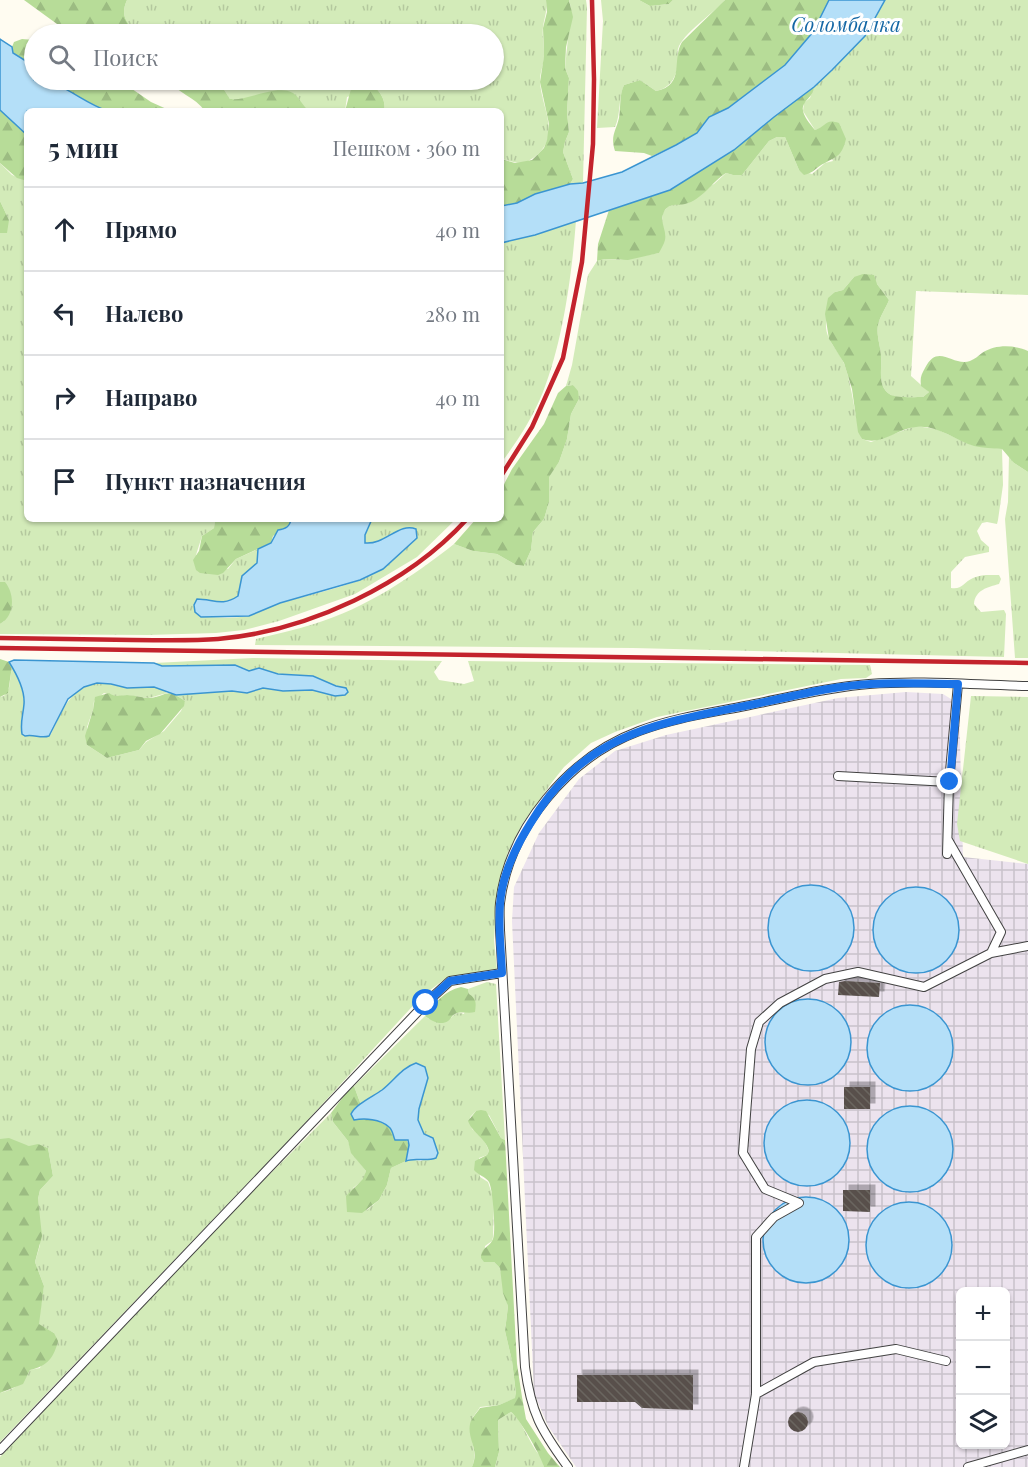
<!DOCTYPE html>
<html lang="ru">
<meta charset="utf-8">
<style>
:root{--surface:#fff;--page:#f6f6f7;--text:#1f2937;--muted:#747a83;--line:#e0e1e3}
body{margin:0;font-family:"Playfair Display",serif;background:var(--page);color:var(--text)}
.controls{position:absolute;right:18px;bottom:18px;display:grid;overflow:hidden;border-radius:9px;box-shadow:0 2px 4px #0004}
.controls button{width:54px;height:54px;display:grid;place-items:center;padding:0;border:0;border-bottom:2px solid var(--line);background:var(--surface);color:var(--text);font:30px sans-serif}
.stop{position:absolute;width:18px;height:18px;margin:-14px;border:4px solid #1a73e8;border-radius:50%;background:#fff}
.stop.end{background:#1a73e8;border-color:#fff;box-shadow:0 2px 6px #0008}
.list{margin:0;padding:0;list-style:none}
h2{display:flex;justify-content:space-between;align-items:center;height:78px;margin:0;padding:0 24px;font-size:26px}
h2 small{font-size:20px;font-weight:400;color:var(--muted)}
.list li{display:grid;grid-template-columns:39px 1fr auto;gap:18px;align-items:center;box-sizing:border-box;height:84px;padding:0 24px;border-top:2px solid var(--line)}
.list b{display:block;font-size:22px;white-space:nowrap}
.list em{font-size:20px;font-style:normal;color:var(--muted)}
.icon{flex:none;width:33px;height:33px;fill:none;stroke:currentColor;stroke-width:2;stroke-linecap:round;stroke-linejoin:round}
.map{position:relative;flex:none;width:1028px;height:1467px;overflow:hidden}
.search{position:absolute;background:var(--surface);box-shadow:0 2px 4px #0004;left:24px;top:24px;width:480px;height:66px;display:flex;align-items:center;gap:15px;box-sizing:border-box;padding:0 21px;border-radius:33px;color:var(--muted);font-size:22px}
.panel{position:absolute;background:var(--surface);box-shadow:0 2px 4px #0004;left:24px;top:108px;width:480px;height:414px;border-radius:9px}
.map>svg:first-child{display:block}
.industrial{fill:url(#industrial-grid);fill-rule:evenodd}
.grass{fill:url(#grass-tufts)}
.forest{fill:url(#forest-firs)}
.water{fill:#b4dff8;stroke:#3a95d1;stroke-width:1.5}
.building{fill:url(#building-back-hatch);filter:url(#shadow)}
.lines{fill:none;stroke-linecap:round;stroke-linejoin:round}
.lane-casing{stroke:#424242;stroke-width:10}
.lane{stroke:#fff;stroke-width:8}
.rail{stroke:#c3232c;stroke-width:4.5}
.route{stroke:#1a73e8;stroke-width:8}
.labels{text-anchor:middle;dominant-baseline:central;stroke-width:6;stroke-linejoin:round;paint-order:stroke}
.water-label{font-size:20px;font-style:italic;fill:#1467a5;stroke:#fff}
</style>
<div class="map">
<svg width="1028" height="1467" viewBox="0 0 1028 1467">
<defs>
<pattern id="industrial-grid" width="8" height="8" patternUnits="userSpaceOnUse" patternTransform="scale(1.5)"><rect width="8" height="8" fill="#ece3ee"/><path d="M0 4h8M4 0v8" fill="none" stroke="#c9c2cb"/></pattern>
<pattern id="grass-tufts" width="24" height="20" patternUnits="userSpaceOnUse" patternTransform="scale(1.5)"><rect width="24" height="20" fill="#d3ebb9"/><path d="M3 7l-1-3M5 7V3M7 7l1-3M15 17l-1-3M17 17v-4M19 17l1-3" fill="none" stroke="#b4c89e"/></pattern>
<pattern id="forest-firs" width="22" height="20" patternUnits="userSpaceOnUse" patternTransform="scale(1.5)"><rect width="22" height="20" fill="#b7dc98"/><path d="M5 1l3.5 6h-7zM16 11l3.5 6h-7z" fill="#9cbc82"/></pattern>
<pattern id="building-back-hatch" width="6" height="6" patternUnits="userSpaceOnUse" patternTransform="scale(1.5)"><rect width="6" height="6" fill="#58504b"/><path d="M-1 5l2 2M0 0l6 6M5-1l2 2" fill="none" stroke="#6b6561"/></pattern>
<filter id="shadow"><feDropShadow dx="5.5" dy="-5.5" stdDeviation="0" flood-color="#0004"/></filter>
</defs>
<rect width="100%" height="100%" fill="#fffcf1"/>
<path class="industrial" d="M906 692 943 694 959 704 963 857 1028 864V1467H576L548 1426 534 1393 512 921 514 887 539 833 579 779 615 751 666 735 838 698ZM960 1292H1006V1444H960Z"/>
<path class="grass" d="M127 0H546C548 10 544 18 543 27 542 36 544 46 544 55 544 63 541 70 540 78 539 103 561 132 539 153 524 167 519 163 501 159V111H384C386 102 382 95 376 88L347 97 345 111H309L282 91C266 93 246 101 230 99L218 80H494V34H144C128 27 119 17 127 0Z
M569 0H586L587 7 583 183 570 184 573 179 563 152 565 142 569 132 567 113 569 78 565 68 571 8Z
M601 0H639L650 6 669 4 673 0H725C714 13 682 34 678 49 677 52 678 55 678 58 678 74 672 88 656 91L640 80 624 85C618 99 621 114 615 127L597 128 603 21Z
M885 0H1028V295L916 291 911 376 929 392 923 397C915 397 897 399 891 395 877 387 882 371 881 357 881 347 876 336 878 325 880 316 886 308 889 300L877 284 854 277 843 290 835 292C832 302 826 314 826 324 825 341 840 351 845 366 853 390 854 415 862 439L871 442 916 426 936 429 972 445 1002 449 1003 485 998 520 997 524 987 522 982 523 977 531 981 540 989 547V552L965 557 951 572V588C962 590 964 582 973 578 982 574 990 575 999 575L1001 579 999 584C988 587 975 590 974 604L981 612 1004 610 1006 614 1004 657 633 648 255 645 256 639C275 634 295 630 314 624 366 608 412 577 454 544L473 551 497 554 516 565 524 566 531 550 533 532 544 519 549 502V476L559 462 567 439 571 414 579 399 573 385 566 386 572 365 588 275 597 261 605 259 620 260 659 253 663 213 668 206 714 184 726 173 733 175H742L769 141 777 137H785L799 170 812 174 825 163 833 161 822 128 815 130 803 111 804 103 810 98 814 87 865 36Z
M0 163 12 175 27 181V519H215L214 528 202 536 196 555 228 569 236 559 258 549V563L242 576 238 596 232 600 218 603 201 617C216 617 233 619 248 616 259 614 267 607 278 604 307 594 376 583 394 559 400 552 401 537 403 528L379 542 365 543V535L372 519H456L417 557 355 594 279 621 244 630 216 633 148 635 0 634V624L4 621 5 582H0V233L9 220 0 201Z
M576 220C572 274 563 341 543 392 533 417 517 442 501 463V243L535 235Z
M1009 455 1014 463 1028 472V658H1015L1005 519 1008 502Z
M253 658 442 661 434 672 439 680 464 684 474 681 468 661 870 665 872 674 866 678 841 679 657 717 615 732 591 743 564 767 553 781 523 823 508 852 497 893 494 940 497 970 446 978 421 997 292 1137 0 1442V1393C14 1389 24 1384 30 1370L40 1368 54 1333 38 1324 44 1286 35 1262 40 1245 38 1199 40 1190 53 1176 48 1148C38 1144 38 1146 29 1146 18 1145 11 1138 0 1139V697L4 696 9 688 12 666C18 674 24 693 24 703 24 716 17 724 25 736 35 734 42 737 51 734 63 710 71 683 104 683 113 684 122 688 131 688 143 687 157 684 167 693L149 698 126 695 117 697 104 693 94 701 93 710 87 727V745L107 758 139 750 146 742 164 731 181 711 185 701 176 695 232 691 247 693 263 688 283 691 312 690 336 696 346 688 336 686 313 676 278 674 259 668 249 671 234 665 162 666 154 663Z
M971 696 1028 697V864L960 841 957 824Z
M487 982 496 984 505 1140 501 1138 489 1115 476 1111 470 1117 472 1129 483 1138 489 1151 487 1155 479 1158 480 1177 488 1182 494 1200 493 1237 492 1241 485 1246 484 1262H494L500 1268 508 1306 505 1331 512 1361 516 1394V1398L499 1405 480 1407C478 1411 473 1416 472 1419 467 1436 479 1451 472 1467H0V1457L251 1193 331 1113 333 1122 348 1141 352 1153 366 1171 364 1179 353 1188 367 1210 379 1200 387 1185 391 1168 410 1159 421 1161 438 1153 433 1138 424 1134C408 1111 432 1092 425 1067L405 1069 401 1071 384 1089 361 1105 354 1086 425 1016 429 1019 451 1018C455 1013 458 1012 464 1014L469 994 468 989Z
M511 1412C523 1420 532 1451 542 1457L544 1467H495L499 1452 498 1420Z"/>
<path class="forest" d="M24 0H127C119 17 128 27 144 34H65L57 24Z
M546 0H569L573 17 566 47 565 68 569 78 567 113 569 132 565 142 563 152 573 179 570 184 535 194 517 203 501 206V159L515 163 532 160 544 148 547 140 549 124 540 82 544 56 543 28 547 12Z
M639 0H673L669 4 650 6Z
M725 0H829L813 32 785 65 728 108 709 117 697 133 676 145 652 156 644 153 615 151C610 136 616 131 619 118 621 106 619 96 624 85L640 80 656 91C686 85 671 60 682 42Z
M22 39 34 40V66L13 53 12 47 14 42Z
M46 80H119L151 102 171 111 106 110C85 103 67 89 46 80Z
M167 80H218L230 99C248 101 276 84 293 93 299 97 303 106 309 111H205C195 97 178 93 167 80Z
M358 86 376 88C382 95 386 102 384 111H345L351 89Z
M814 87C813 96 808 97 804 104 799 112 810 124 815 130 827 126 825 118 839 123L846 139C842 155 838 156 825 163 816 167 814 173 804 175L799 170 785 137H777L769 141 742 175H733L726 173C712 182 702 200 685 204 677 206 669 202 664 212 659 222 667 230 665 240 664 244 661 249 659 253L628 260 605 259 597 261 598 244 609 210 670 190Z
M0 110 27 135V181L17 178 0 163Z
M0 201 9 220 7 233H0Z
M863 274 874 275 877 284 889 300C886 308 880 316 878 325 876 336 881 347 881 357 882 371 877 387 891 395 897 398 916 397 923 397L929 392 921 386C920 378 921 375 925 368 938 342 953 367 970 361 975 359 978 356 982 353 996 344 1014 345 1028 351V472L1014 463 1002 449C993 448 983 448 974 446 955 440 936 424 916 427 896 429 882 446 862 439L858 432 852 389 844 363 829 339 825 314 828 298 835 292 843 290 854 277Z
M573 385 578 391 579 399 571 414 567 439 559 462 549 477V502L544 519 533 532 531 550 524 566 516 565 497 554 473 551 454 544 476 519H501V490L512 469 544 424 558 393 566 386Z
M215 519H291L290 524 273 536 271 543 236 559 223 573 218 575 200 573 196 570 193 560 199 551 202 536 214 528Z
M0 582H5C15 594 15 616 0 624Z
M0 659 9 662 12 666 8 693 0 697Z
M109 693C116 698 119 695 127 695 134 695 142 698 150 698 168 696 165 687 185 701L184 706 160 734 146 741 139 750 107 758 87 745 85 736 93 710 95 697Z
M461 987 468 989 469 994C477 999 476 1004 475 1012 469 1014 460 1011 455 1014 452 1015 451 1019 448 1021 441 1026 431 1021 425 1016 436 1002 444 991 461 987Z
M354 1086 361 1105 353 1110 351 1114 378 1121 389 1127 398 1140 406 1139 409 1145 406 1161 391 1168 387 1185 379 1200 362 1213 347 1212 346 1196 363 1179 366 1171 351 1153 348 1141 333 1122 331 1113 349 1089Z
M481 1110 486 1111 501 1138 505 1140 517 1364 522 1397 526 1419 548 1453 560 1467H544C542 1458 519 1417 511 1412L498 1420 499 1452 495 1467H472C480 1449 467 1440 470 1424 471 1418 477 1413 480 1408L499 1405 515 1398 516 1394 512 1361 505 1331 508 1306 503 1293 500 1268 494 1262H484L481 1258C481 1247 489 1248 493 1239 496 1231 493 1190 489 1182 486 1177 478 1175 474 1170L475 1161 487 1155 489 1151C485 1137 473 1134 468 1121L476 1111Z
M9 1138 29 1146 38 1144 48 1148 53 1176 40 1190 38 1199 42 1236 35 1262 44 1286 39 1324 54 1333 58 1341C54 1357 48 1366 30 1370L23 1384 0 1393V1139Z"/>
<path class="water" d="M829 0H885L865 36 832 70 814 87 774 117 734 150 670 190 535 235 501 243V206L517 203 535 194 570 184 583 183 622 172 676 145 697 133 709 117 728 108 785 65 813 32Z
M0 39 12 47 13 53 34 66V80C62 80 82 103 108 111H27V135L0 110Z
M291 519H372L365 535V543C385 545 399 522 416 529L417 538 383 569 360 580 280 603 249 616 201 617 195 612 194 605 197 599C213 599 222 607 238 596L242 576 257 563 258 549 271 543 278 530C285 529 290 527 291 519Z
M14 660 154 663 162 666 235 665 249 671 259 668 278 674 313 676 336 686 346 688 348 692 345 695 335 696 312 690 283 691 263 688 247 693 232 691 176 695 154 687 127 688 111 684 97 683 84 687 68 699 49 736C41 739 34 734 25 736L22 734C20 722 23 716 24 704 25 691 16 673 9 662Z
M768 928a43 43 0 1 1 86 0a43 43 0 1 1-86 0Z
M873 930a43 43 0 1 1 86 0a43 43 0 1 1-86 0Z
M765 1042a43 43 0 1 1 86 0a43 43 0 1 1-86 0Z
M867 1048a43 43 0 1 1 86 0a43 43 0 1 1-86 0Z
M416 1063 425 1067 428 1078 419 1109 418 1120 424 1134 433 1138 438 1153 436 1158C425 1162 415 1157 406 1161L409 1145 408 1140H395C393 1136 393 1130 389 1127 380 1119 365 1118 354 1120L351 1114C356 1104 372 1097 382 1090 394 1081 401 1068 416 1063Z
M764 1143a43 43 0 1 1 86 0a43 43 0 1 1-86 0Z
M867 1149a43 43 0 1 1 86 0a43 43 0 1 1-86 0Z
M763 1240a43 43 0 1 1 86 0a43 43 0 1 1-86 0Z
M866 1245a43 43 0 1 1 86 0a43 43 0 1 1-86 0Z"/>
<path class="building" d="M845 981 880 983 879 997 838 995 839 982Z
M844 1087H870V1109H844Z
M843 1190H870V1212L843 1211Z
M577 1375H693V1410L642 1408 635 1402H577Z
M788 1422a10 10 0 1 1 20 0a10 10 0 1 1-20 0Z"/>
<g class="lines">
<g class="lane-casing">
<path id="lane" d="M838 776 949 782
M947 854 949 782 958 684
M991 953 1028 946
M756 1394 814 1362 896 1349 946 1361
M0 1450 426 1003 450 981 502 973
M568 1467C541 1430 531 1413 525 1367L500 930C500 921 499 911 500 903 509 828 569 757 639 731 673 718 709 713 745 706 786 698 828 687 869 684 922 680 975 685 1028 686
M744 1467 756 1394V1237L774 1217 799 1203 765 1189 743 1153 751 1049 759 1022 780 1003 825 979 858 972 924 987 991 953 1001 932 948 840
M968 1467 1028 1450"/>
</g>
<use href="#lane" class="lane"/>
<path class="rail" d="M501 476 532 427 563 358 582 262 593 144 594 79 592 0
M0 638C44 639 88 639 132 640 161 640 190 641 218 639 308 631 407 585 467 519
M0 648 1028 663"/>
</g>
<g class="lines">
<path class="route" d="M426 1003 450 981 502 973C501 950 498 927 500 904 502 876 515 848 530 824 585 733 654 724 750 705 790 697 830 686 871 684 900 682 929 684 958 684L950 782"/>
</g>
<g class="labels">
<g class="water-label">
<text x="846" y="23">Соломбалка</text>
</g>
</g>
</svg>
<div class="controls">
<button>+</button>
<button>−</button>
<button><svg class="icon" aria-label="layers" viewBox="0 0 24 24"><path d="M12 4l9 5-9 5-9-5zM3 14l9 5 9-5"/></svg></button>
</div>
<div class="stop" style="left:426px;top:1003px"></div>
<div class="stop end" style="left:950px;top:782px"></div>
<div class="search"><svg class="icon" aria-label="search" viewBox="0 0 24 24"><circle cx="10" cy="10" r="6"/><path d="M15 15l6 6"/></svg>Поиск</div>
<section class="panel">
<h2>5 мин<small>Пешком · 360 m</small></h2>
<ul class="list">
<li><svg class="icon" aria-label="ahead" viewBox="0 0 24 24"><path d="M12 20V5M6 11l6-6 6 6"/></svg><div><b>Прямо</b></div><em>40 m</em></li>
<li><svg class="icon" aria-label="left" viewBox="0 0 24 24"><path d="M17 20v-9H6M10 6l-5 5 5 5"/></svg><div><b>Налево</b></div><em>280 m</em></li>
<li><svg class="icon" aria-label="right" viewBox="0 0 24 24"><path d="M7 20v-9h11M14 6l5 5-5 5"/></svg><div><b>Направо</b></div><em>40 m</em></li>
<li><svg class="icon" aria-label="arrive" viewBox="0 0 24 24"><path d="M6 21V4h12l-3 4 3 4H6"/></svg><div><b>Пункт назначения</b></div></li>
</ul>
</section>
</div>
